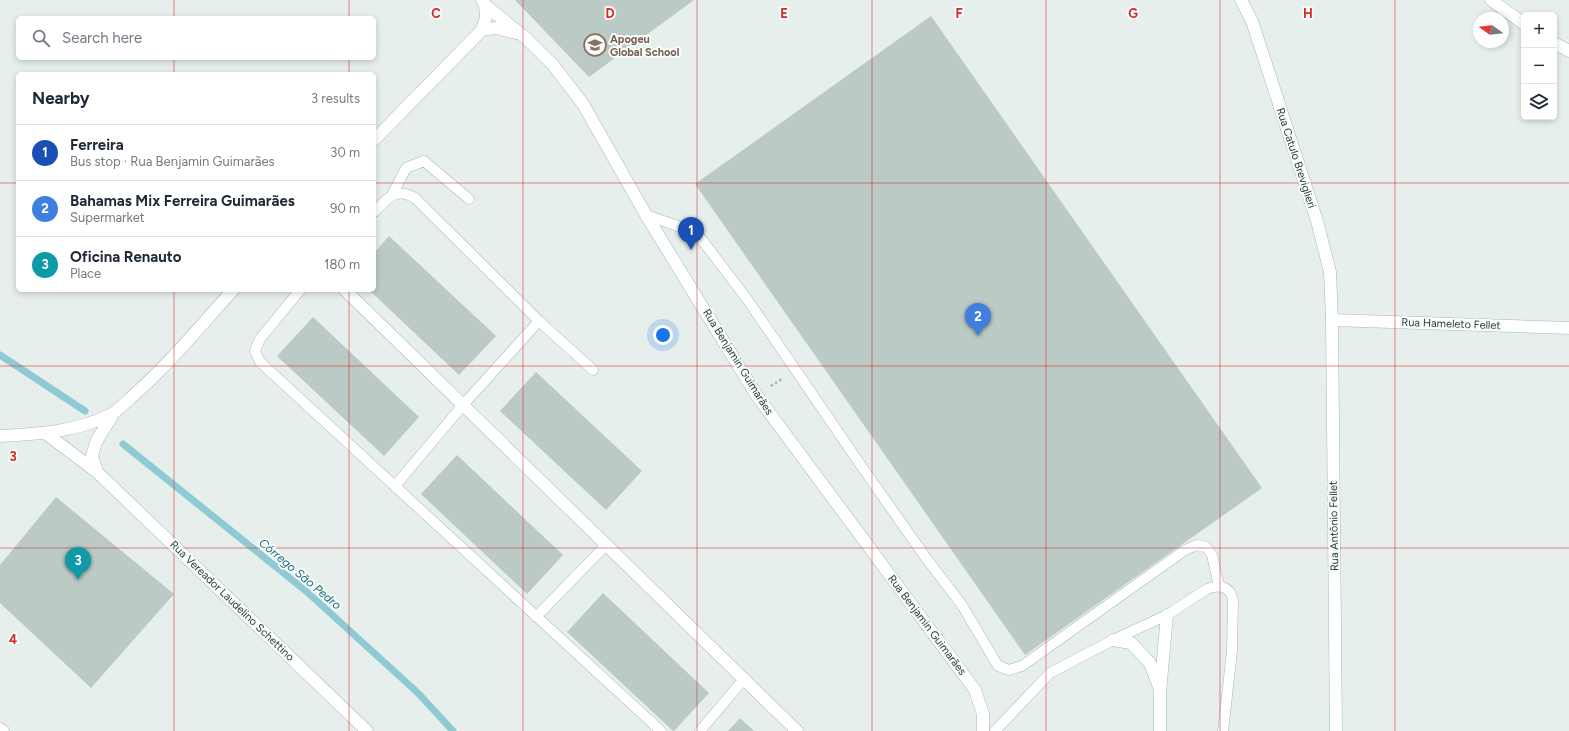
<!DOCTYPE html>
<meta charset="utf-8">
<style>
:root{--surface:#fff;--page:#f2f2f3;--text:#1f2937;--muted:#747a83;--line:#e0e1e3;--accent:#7f5249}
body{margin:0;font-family:Figtree,sans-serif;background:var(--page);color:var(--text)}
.controls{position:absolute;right:12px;top:12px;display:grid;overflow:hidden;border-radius:6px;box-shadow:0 2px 6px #0003}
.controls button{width:36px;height:36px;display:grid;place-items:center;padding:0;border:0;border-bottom:1px solid var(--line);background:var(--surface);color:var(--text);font:20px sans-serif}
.compass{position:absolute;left:1473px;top:12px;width:36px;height:36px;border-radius:50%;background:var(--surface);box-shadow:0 2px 6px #0003;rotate:285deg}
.you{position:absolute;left:663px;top:335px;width:14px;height:14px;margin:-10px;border:3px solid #fff;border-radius:50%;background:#1a73e8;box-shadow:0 0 0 6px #1a73e833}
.badge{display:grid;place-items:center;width:26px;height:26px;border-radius:50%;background:var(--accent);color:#fff;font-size:13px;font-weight:700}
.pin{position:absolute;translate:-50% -33px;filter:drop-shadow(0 1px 2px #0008)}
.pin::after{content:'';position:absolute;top:21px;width:14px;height:12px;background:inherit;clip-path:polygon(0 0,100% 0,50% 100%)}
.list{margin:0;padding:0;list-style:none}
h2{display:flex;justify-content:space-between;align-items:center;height:52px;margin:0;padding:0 16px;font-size:17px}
h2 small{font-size:13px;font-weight:400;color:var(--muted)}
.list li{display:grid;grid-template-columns:26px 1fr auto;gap:12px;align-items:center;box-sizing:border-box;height:56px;padding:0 16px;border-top:1px solid var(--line)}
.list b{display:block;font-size:15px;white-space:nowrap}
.list p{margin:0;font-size:13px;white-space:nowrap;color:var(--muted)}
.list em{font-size:13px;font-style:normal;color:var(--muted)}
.icon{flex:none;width:22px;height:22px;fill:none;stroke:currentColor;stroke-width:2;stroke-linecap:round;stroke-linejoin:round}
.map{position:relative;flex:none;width:1569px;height:731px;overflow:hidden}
.search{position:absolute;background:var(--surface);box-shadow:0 2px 6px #0003;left:16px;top:16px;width:360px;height:44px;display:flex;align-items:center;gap:10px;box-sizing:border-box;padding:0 14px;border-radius:6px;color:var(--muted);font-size:15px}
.panel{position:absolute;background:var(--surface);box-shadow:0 2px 6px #0003;left:16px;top:72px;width:360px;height:220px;border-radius:6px}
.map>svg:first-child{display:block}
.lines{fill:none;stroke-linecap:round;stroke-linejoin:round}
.stream{stroke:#8ec9d4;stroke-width:7}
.building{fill:#bbcac4}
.service-casing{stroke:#a8b8b2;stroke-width:11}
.minor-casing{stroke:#a8b8b2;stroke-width:13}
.tertiary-casing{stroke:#a8b8b2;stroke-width:13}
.secondary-casing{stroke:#a4bbb3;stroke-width:13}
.path{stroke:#86b3a5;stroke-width:2.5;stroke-dasharray:2 3;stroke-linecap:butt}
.service{stroke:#fff;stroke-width:10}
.minor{stroke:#fff;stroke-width:12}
.tertiary{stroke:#fff;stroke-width:12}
.secondary{stroke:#fff;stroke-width:12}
.grid{fill:none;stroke:#d62828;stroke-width:1;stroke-opacity:0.55}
.labels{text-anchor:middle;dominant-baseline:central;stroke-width:4;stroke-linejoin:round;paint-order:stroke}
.education-label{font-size:11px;font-weight:bold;fill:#785e54;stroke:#f7fbf9;text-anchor:start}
.street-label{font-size:11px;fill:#24423a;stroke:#f7fbf9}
.water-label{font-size:12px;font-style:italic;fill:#1c6f80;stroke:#f7fbf9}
.grid-label{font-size:13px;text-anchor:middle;font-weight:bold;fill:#d62828;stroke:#f7fbf9;stroke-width:4;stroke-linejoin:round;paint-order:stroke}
</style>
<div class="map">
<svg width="1569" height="731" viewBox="0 0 1569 731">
<rect width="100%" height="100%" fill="#e6efeb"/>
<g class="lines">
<path class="stream" d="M0 355 85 411
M123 444 306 591 418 693 453 731"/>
</g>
<path class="building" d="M515 0H694L589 77Z
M931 16 1262 488 1025 655 695 184Z
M389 236 496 336 459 375 369 290H374V253Z
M313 317 419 417 384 456 277 356Z
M536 372 642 471 606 510 500 411Z
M457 455 563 555 527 594 421 494Z
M56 497 174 594 91 688 0 603V565Z
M603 593 709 693 674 731H673L567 632Z
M740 718 754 731H728Z"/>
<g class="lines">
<g class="service-casing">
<path id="service" d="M392 195 406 168 424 161 469 199
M374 212C388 198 395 187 415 198L539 321 593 370
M646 215 692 231 699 236 747 299 862 467 926 558 962 605 998 666 1009 670 1022 666 1185 550 1197 545 1206 547 1212 555 1219 586
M300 290 260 339 255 351 260 362 661 731
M395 486 463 405 539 321
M536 617 606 545
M700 731 744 679
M995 731 1050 673 1113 640 1167 615 1207 589C1219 584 1230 586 1233 600L1232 651 1223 731"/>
</g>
<g class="minor-casing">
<path id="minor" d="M1241 0 1252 21 1317 221 1330 272 1332 320
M345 290 797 731
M1113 640 1131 643 1150 663 1159 687
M0 729 3 731
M1160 731V692L1167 615"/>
</g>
<g class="tertiary-casing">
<path id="tertiary" d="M482 0 485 5 527 39 553 65 583 104 646 215 757 396 975 690 983 714V731
M482 30 496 28 516 33
M374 140 482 30 486 17 485 5
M45 433 97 472 367 731
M0 436C38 434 75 432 110 415 119 410 127 401 135 394 171 362 201 325 233 290
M97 472 92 456 96 442 112 416
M1336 731 1332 320 1569 328"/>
</g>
<g class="secondary-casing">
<path id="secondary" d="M1491 0 1524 24
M1554 43 1569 51"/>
</g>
<path class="path" d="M771 386 782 379"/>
<use href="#service" class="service"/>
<use href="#minor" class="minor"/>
<use href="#tertiary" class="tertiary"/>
<use href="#secondary" class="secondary"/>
</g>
<path class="grid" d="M174 0V18M349 0V18M523 0V731M697 0V731M872 0V731M1046 0V731M1220 0V731M1395 0V731M174 58V74M349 58V74M0 183H18M374 183H1569M174 290V731M349 290V731M0 366H1569M0 548H1569"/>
<defs>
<g id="school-ring" transform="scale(1.15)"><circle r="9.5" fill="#f7fbf9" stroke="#8d6e63" stroke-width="1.5"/><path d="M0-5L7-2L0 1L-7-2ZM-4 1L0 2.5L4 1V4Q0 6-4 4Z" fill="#8d6e63"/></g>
</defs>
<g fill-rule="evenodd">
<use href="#school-ring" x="595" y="45"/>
</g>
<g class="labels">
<g class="education-label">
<text x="610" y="39">Apogeu<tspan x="610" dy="13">Global School</tspan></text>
</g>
<g class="street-label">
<text transform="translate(1296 158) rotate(72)">Rua Catulo Breviglieri</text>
<text transform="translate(1451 324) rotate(2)">Rua Hameleto Fellet</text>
<text transform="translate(738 362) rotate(58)">Rua Benjamin Guimarães</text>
<text transform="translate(1334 526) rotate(-91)">Rua Antônio Fellet</text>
<text transform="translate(232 601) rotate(44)">Rua Vereador Laudelino Schettino</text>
<text transform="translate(927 625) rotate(53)">Rua Benjamin Guimarães</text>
</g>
<g class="water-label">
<text transform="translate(300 574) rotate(40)">Córrego São Pedro</text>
</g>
</g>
<g class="grid-label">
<text x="436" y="18">C</text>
<text x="610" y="18">D</text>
<text x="784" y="18">E</text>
<text x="959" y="18">F</text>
<text x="1133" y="18">G</text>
<text x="1308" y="18">H</text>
<text x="13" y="461">3</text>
<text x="13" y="644">4</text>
</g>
</svg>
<div class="controls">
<button>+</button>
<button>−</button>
<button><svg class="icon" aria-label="layers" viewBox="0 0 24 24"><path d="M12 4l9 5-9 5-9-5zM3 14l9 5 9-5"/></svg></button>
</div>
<svg class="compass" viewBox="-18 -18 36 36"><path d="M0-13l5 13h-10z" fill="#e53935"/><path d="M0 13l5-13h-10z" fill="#747a83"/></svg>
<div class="you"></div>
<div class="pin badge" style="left:691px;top:250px;background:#1a4fb4">1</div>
<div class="pin badge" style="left:978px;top:336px;background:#3f7fe0">2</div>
<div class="pin badge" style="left:78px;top:580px;background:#0f9aa8">3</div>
<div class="search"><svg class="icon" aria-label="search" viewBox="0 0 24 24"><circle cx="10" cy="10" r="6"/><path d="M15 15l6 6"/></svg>Search here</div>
<section class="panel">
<h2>Nearby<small>3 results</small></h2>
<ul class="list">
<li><span class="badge" style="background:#1a4fb4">1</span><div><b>Ferreira</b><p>Bus stop · Rua Benjamin Guimarães</p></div><em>30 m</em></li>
<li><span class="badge" style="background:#3f7fe0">2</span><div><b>Bahamas Mix Ferreira Guimarães</b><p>Supermarket</p></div><em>90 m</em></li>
<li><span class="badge" style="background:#0f9aa8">3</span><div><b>Oficina Renauto</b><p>Place</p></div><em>180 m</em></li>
</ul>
</section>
</div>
